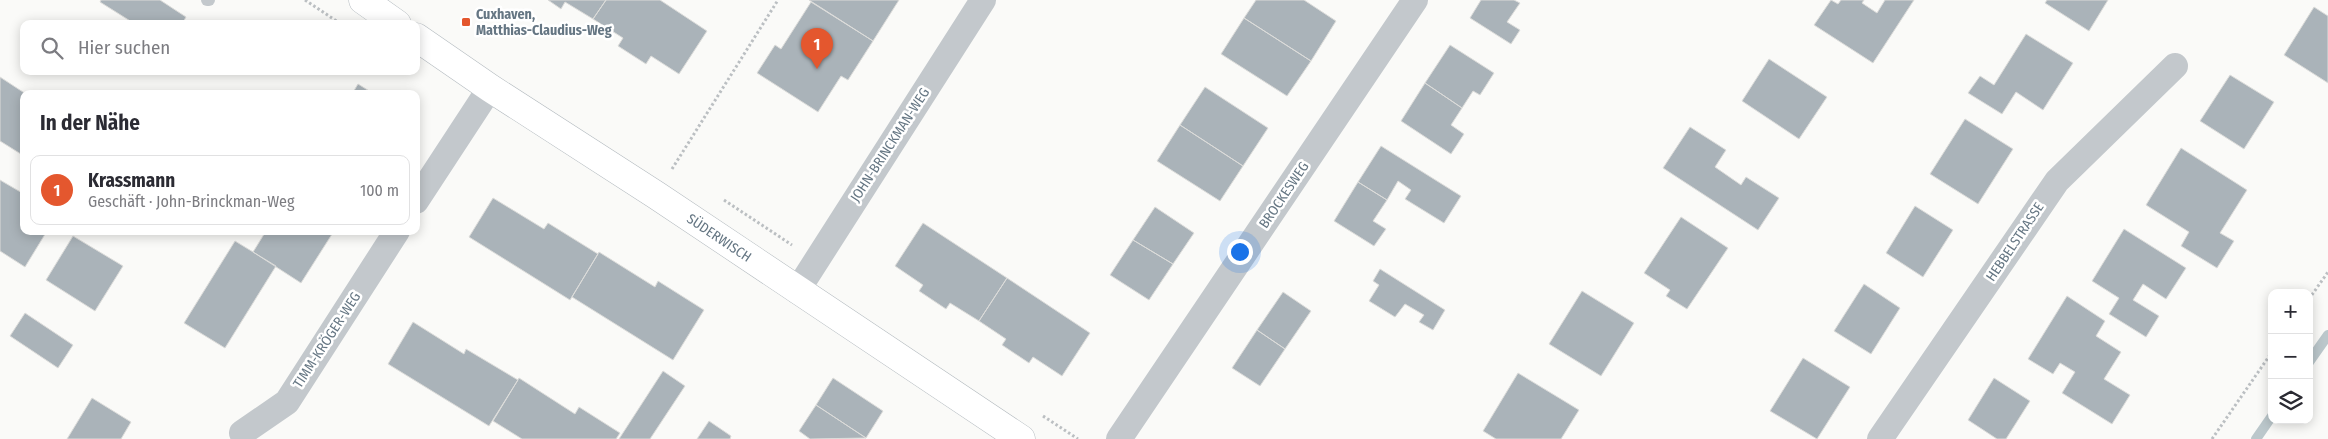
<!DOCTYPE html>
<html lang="de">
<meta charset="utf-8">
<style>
:root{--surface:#fff;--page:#f7f7f7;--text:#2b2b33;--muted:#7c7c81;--line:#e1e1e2;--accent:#e4572e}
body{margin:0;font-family:"Fira Sans Condensed",sans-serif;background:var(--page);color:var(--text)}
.controls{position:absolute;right:15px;bottom:15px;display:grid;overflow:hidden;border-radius:10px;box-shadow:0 2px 12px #0003}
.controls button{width:45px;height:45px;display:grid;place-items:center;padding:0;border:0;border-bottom:1px solid var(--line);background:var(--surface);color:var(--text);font:25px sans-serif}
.you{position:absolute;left:1239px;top:251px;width:18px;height:18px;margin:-12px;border:4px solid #fff;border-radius:50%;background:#1a73e8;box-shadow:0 0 0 8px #1a73e833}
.badge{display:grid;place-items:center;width:32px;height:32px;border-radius:50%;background:var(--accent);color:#fff;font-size:16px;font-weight:700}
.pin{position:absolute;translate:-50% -41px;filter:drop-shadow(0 1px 2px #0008)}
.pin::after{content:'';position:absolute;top:26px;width:18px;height:15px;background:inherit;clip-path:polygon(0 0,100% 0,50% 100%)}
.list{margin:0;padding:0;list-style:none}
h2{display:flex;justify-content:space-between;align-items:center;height:65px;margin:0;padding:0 20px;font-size:21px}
h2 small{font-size:16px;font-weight:400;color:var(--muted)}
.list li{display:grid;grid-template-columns:32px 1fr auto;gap:15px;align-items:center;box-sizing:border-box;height:70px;margin:0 10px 10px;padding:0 10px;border:1px solid var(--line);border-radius:10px}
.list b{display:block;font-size:19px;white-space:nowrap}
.list p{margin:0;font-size:16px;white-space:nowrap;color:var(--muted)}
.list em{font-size:16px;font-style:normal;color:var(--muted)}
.icon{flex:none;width:28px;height:28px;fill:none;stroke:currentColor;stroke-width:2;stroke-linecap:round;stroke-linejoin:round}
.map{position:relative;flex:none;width:2328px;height:439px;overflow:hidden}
.search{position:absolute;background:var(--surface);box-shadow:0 2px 12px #0003;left:20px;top:20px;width:400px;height:55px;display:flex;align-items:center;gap:12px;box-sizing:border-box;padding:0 18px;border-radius:10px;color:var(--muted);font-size:19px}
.panel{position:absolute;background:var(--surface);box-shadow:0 2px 12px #0003;left:20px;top:90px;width:400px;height:145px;border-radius:10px}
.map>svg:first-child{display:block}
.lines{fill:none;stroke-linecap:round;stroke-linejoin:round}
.stream{stroke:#bbc7cb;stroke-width:10}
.building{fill:#aab3b9;stroke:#dcdcda}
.secondary-casing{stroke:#b3babf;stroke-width:29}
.path{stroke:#bbbfc2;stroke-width:3;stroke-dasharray:2.5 2.5;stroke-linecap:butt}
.lane{stroke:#c3c8cc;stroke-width:12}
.street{stroke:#c3c8cc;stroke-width:26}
.secondary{stroke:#fff;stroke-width:28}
.poi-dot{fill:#e4572e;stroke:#fff;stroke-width:2}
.labels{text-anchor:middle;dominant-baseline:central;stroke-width:5;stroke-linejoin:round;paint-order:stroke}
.poi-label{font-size:14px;font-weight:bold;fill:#657683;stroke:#fff;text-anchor:start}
.street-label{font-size:14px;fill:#657683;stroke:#fff}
</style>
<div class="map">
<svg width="2328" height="439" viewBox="0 0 2328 439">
<rect width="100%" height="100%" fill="#fafaf8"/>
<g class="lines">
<path class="stream" d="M2309 362 2328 335
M2256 439 2272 416"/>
</g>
<path class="building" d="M101 0H160L186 17 182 24H135L100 2Z
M548 0H606L593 19 565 2 561 9Z
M606 0H660L707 31 679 74 651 56 646 64 618 46 623 38 593 19Z
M809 0H899L873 41Z
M1256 0H1304L1336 21 1311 61 1244 18Z
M1481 0H1514L1520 3 1507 22 1520 30 1511 44 1470 18Z
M1831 0 1838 4 1841 0H1864L1862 3 1877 13 1885 0H1914L1873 63 1814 25Z
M2047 0H2108L2089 31 2045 3Z
M811 2 873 41 848 80 841 76 818 112 757 73 775 45 781 49Z
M2314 7 2328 16V83L2284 55Z
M1244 18 1311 61 1287 96 1221 54Z
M2026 34 2073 63 2043 110 2016 92 2002 114 1968 93 1980 76 1994 85Z
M1450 45 1494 73 1480 95 1473 91 1462 108 1425 83Z
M1769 59 1827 97 1799 139 1742 101Z
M2230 75 2274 102 2244 149 2200 121Z
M0 77 26 94H24V156L0 141Z
M1425 83 1462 108 1451 125 1464 134 1451 154 1401 121Z
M358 84 374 94H352Z
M1205 87 1268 128 1243 166 1180 125Z
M1965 119 2013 149 1978 204 1930 174Z
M1180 125 1243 166 1220 201 1157 161Z
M1690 127 1726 150 1715 167 1741 185 1746 177 1779 198 1758 230 1663 168Z
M1381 146 1461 196 1444 223 1405 199 1411 190 1398 181 1387 200 1358 182Z
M2181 148 2247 190 2220 233 2234 241 2217 268 2181 246 2189 232 2146 205Z
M0 180 24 194V231H47L25 267 0 251Z
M1358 182 1387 200 1373 221 1386 229 1374 246 1334 221Z
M493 198 544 229 548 223 598 254 570 300 469 237Z
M1915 206 1953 230 1923 277 1886 253Z
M1155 207 1194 233 1173 264 1133 240Z
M1681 217 1728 248 1687 309 1666 296 1670 290 1644 273Z
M923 223 1007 278 979 321 950 303 946 309 919 291 923 285 895 266Z
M2124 229 2186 268 2166 299 2143 284 2133 300 2159 316 2146 337 2109 314 2119 298 2092 281Z
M266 231H334L301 283 253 252Z
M73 236 123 266 95 311 46 280Z
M1133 240 1173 264 1149 300 1110 275Z
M235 241 276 266 225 348 184 323Z
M599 252 655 287 658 281 704 310 673 360 572 297Z
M1380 269 1445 310 1433 330 1419 322 1424 315 1405 304 1395 317 1369 301 1379 285 1373 281Z
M1007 278 1090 333 1062 376 1033 357 1029 363 1002 345 1006 339 979 321Z
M1864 284 1900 308 1871 354 1834 331Z
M1582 291 1634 323 1601 376 1549 344Z
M1283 292 1311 311 1285 349 1257 330Z
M2067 296 2105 321 2096 336 2121 352 2104 379 2130 395 2112 424 2062 393 2075 372 2060 363 2053 374 2028 359Z
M25 313 73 345 58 368 10 336Z
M413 322 464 354 466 349 518 380 489 426 388 364Z
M1257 330 1285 349 1260 386 1232 368Z
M1803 358 1850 387 1817 439 1770 411Z
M663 371 685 386 650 439H619Z
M1518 373 1579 410 1561 439H1496L1483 431Z
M519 378 575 414 579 407 620 433 616 439H522L493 421Z
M833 378 883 411 866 438 816 405Z
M1994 378 2030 401 2006 439H1997L1968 420Z
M92 398 131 422 121 439H67Z
M816 405 866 438 810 439 799 431Z
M709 421 731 436 730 439H697Z"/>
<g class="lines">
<g class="secondary-casing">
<path id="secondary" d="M363 0 397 24
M416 37 490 88 656 195 1021 439"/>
</g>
<path class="path" d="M305 0 341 24
M672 169 778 0
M724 200 792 245
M2309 299 2328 272
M1043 416 1078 439
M2212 439 2272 352"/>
<path class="lane" d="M207 0H209"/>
<path class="street" d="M416 201 490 88
M797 291 983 0
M242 433 287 402 397 231
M1119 439 1415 0
M1880 439 2057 181 2175 66"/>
<use href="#secondary" class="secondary"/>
</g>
<rect class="poi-dot" x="461" y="17" width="10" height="10" rx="2.5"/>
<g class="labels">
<g class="poi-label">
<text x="476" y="14">Cuxhaven,<tspan x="476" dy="16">Matthias-Claudius-Weg</tspan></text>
</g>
<g class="street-label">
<text transform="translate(890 145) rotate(-57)">JOHN-BRINCKMAN-WEG</text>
<text transform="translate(1284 195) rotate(-56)">BROCKESWEG</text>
<text transform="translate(719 238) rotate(34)">SÜDERWISCH</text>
<text transform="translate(2015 242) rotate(-56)">HEBBELSTRASSE</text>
<text transform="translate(327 340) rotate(-57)">TIMM-KRÖGER-WEG</text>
</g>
</g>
</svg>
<div class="controls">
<button>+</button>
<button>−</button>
<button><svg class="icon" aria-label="layers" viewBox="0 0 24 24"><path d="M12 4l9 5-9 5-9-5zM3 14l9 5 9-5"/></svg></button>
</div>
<div class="you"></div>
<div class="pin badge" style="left:817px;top:69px">1</div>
<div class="search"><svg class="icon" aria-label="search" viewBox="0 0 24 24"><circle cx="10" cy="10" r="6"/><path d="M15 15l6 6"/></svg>Hier suchen</div>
<section class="panel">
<h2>In der Nähe<small></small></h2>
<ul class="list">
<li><span class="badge">1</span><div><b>Krassmann</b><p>Geschäft · John-Brinckman-Weg</p></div><em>100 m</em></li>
</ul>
</section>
</div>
